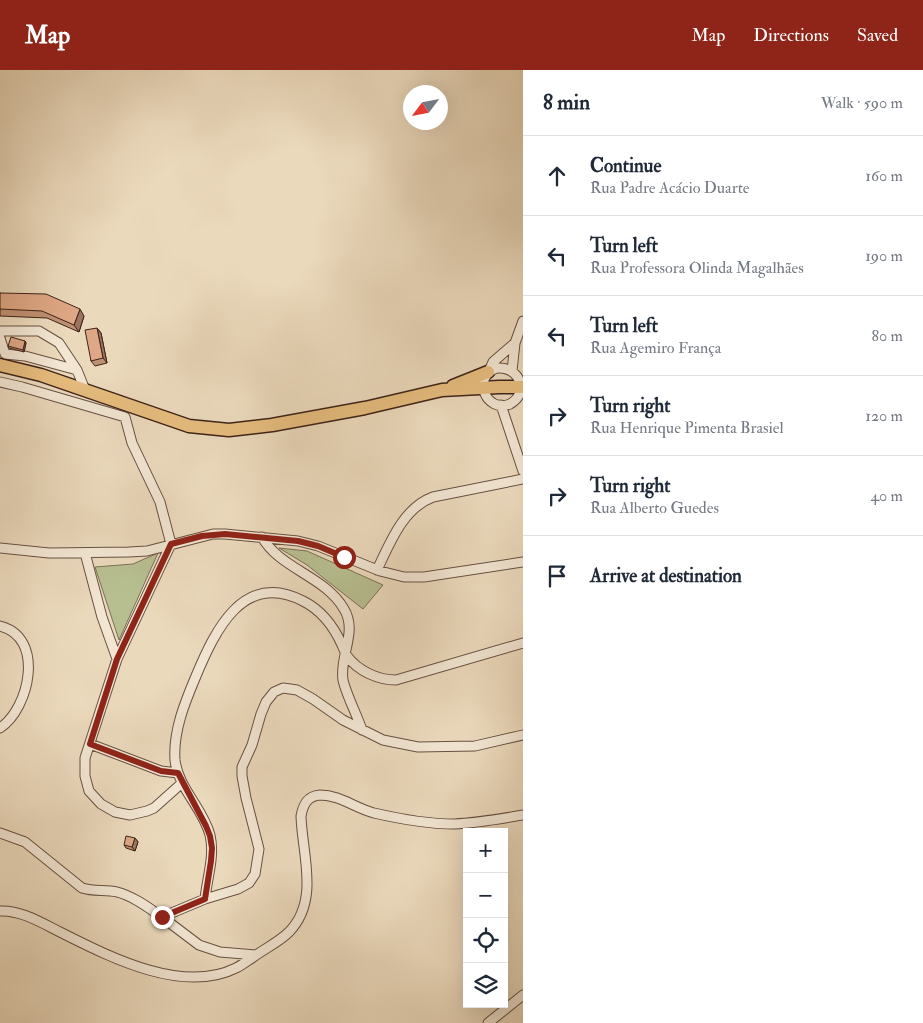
<!DOCTYPE html>
<meta charset="utf-8">
<style>
:root{--surface:#fff;--page:#f2f2f3;--text:#1f2937;--muted:#747a83;--line:#e0e1e3;--accent:#8f2418}
body{margin:0;font-family:"IM FELL Double Pica",serif;background:var(--page);color:var(--text)}
.controls{position:absolute;right:15px;bottom:15px;display:grid;overflow:hidden;border-radius:0px;box-shadow:0 5px 20px #0002}
.controls button{width:45px;height:45px;display:grid;place-items:center;padding:0;border:0;border-bottom:1px solid var(--line);background:var(--surface);color:var(--text);font:25px sans-serif}
.compass{position:absolute;left:403px;top:15px;width:45px;height:45px;border-radius:50%;background:var(--surface);box-shadow:0 5px 20px #0002;rotate:238deg}
.stop{position:absolute;width:15px;height:15px;margin:-11px;border:4px solid #8f2418;border-radius:50%;background:#fff}
.stop.end{background:#8f2418;border-color:#fff;box-shadow:0 1px 5px #0008}
.list{margin:0;padding:0;list-style:none}
h2{display:flex;justify-content:space-between;align-items:center;height:65px;margin:0;padding:0 20px;font-size:21px}
h2 small{font-size:16px;font-weight:400;color:var(--muted)}
.list li{display:grid;grid-template-columns:32px 1fr auto;gap:15px;align-items:center;box-sizing:border-box;height:80px;padding:0 20px;border-top:1px solid var(--line)}
.list b{display:block;font-size:19px;white-space:nowrap}
.list p{margin:0;font-size:16px;white-space:nowrap;color:var(--muted)}
.list em{font-size:16px;font-style:normal;color:var(--muted)}
.icon{flex:none;width:28px;height:28px;fill:none;stroke:currentColor;stroke-width:2;stroke-linecap:round;stroke-linejoin:round}
.map{position:relative;flex:none;width:523px;height:953px;overflow:hidden}
header{display:flex;align-items:center;gap:30px;box-sizing:border-box;height:70px;padding:0 25px;background:var(--accent);color:#fff}
header strong{font-size:24px}
nav{display:flex;gap:28px;margin-inline-start:auto;font-size:18px}
main{display:flex}
aside{flex:1;background:var(--surface)}
.map>svg:first-child{display:block}
.green{fill:#b7bf91;stroke:#7a7155}
.lines{fill:none;stroke-linecap:round;stroke-linejoin:round}
.minor-casing{stroke:#685042;stroke-width:11}
.highway-casing{stroke:#3d2319;stroke-width:15}
.minor{stroke:#f2e6d3;stroke-width:9}
.highway{stroke:#e6bc7e;stroke-width:12}
.wall{fill:#bf9072;stroke:#3d2319}
.shaded-wall{fill:#9b755d;stroke:#3d2319}
.building{fill:#dea785;stroke:#3d2319}
.route{stroke:#8f2418;stroke-width:6}
</style>
<header>
<strong>Map</strong>
<nav><a>Map</a><a>Directions</a><a>Saved</a></nav>
</header>
<main>
<div class="map">
<svg width="523" height="953" viewBox="0 0 523 953">
<rect width="100%" height="100%" fill="#ebd9bc"/>
<filter id="stains"><feTurbulence type="fractalNoise" baseFrequency=".004" numOctaves="4"/><feColorMatrix values="0 0 0 0 .2 0 0 0 0 .09 0 0 0 0 .02 0 0 0 .5 -.17"/></filter>
<radialGradient id="worn" r=".72"><stop offset=".6" stop-color="#630" stop-opacity="0"/><stop offset="1" stop-color="#630" stop-opacity=".3"/></radialGradient>
<path class="green" d="M279 478 307 481 383 515 363 539 307 495Z
M158 483 119 570 95 497 133 494Z"/>
<g class="lines">
<g class="minor-casing">
<path id="minor" d="M0 261H39L59 273 77 300
M0 268 5 284 25 286 77 300 85 320
M497 298C511 297 523 307 520 322 519 327 515 331 510 334 487 344 470 307 497 298Z
M489 301 493 292 515 273
M512 301 515 273 523 251
M0 312 22 317 125 347 132 373 160 432 171 474 117 589 85 688V706L89 721 101 734 115 742 130 745 147 741 154 738 182 713
M501 335 523 401
M262 467C280 499 325 506 344 539 358 562 339 586 343 610 346 624 357 645 362 660
M0 478 49 483 129 482 147 481 213 464H225L298 471 318 476 380 501 404 507H424L523 492
M85 483 102 547 117 589
M377 500C390 473 403 438 433 427L523 409
M0 556C45 567 30 638 0 658
M90 674 161 701 178 703
M0 763 25 772 82 818C94 822 106 819 117 822 133 826 149 838 162 847L205 829 238 819 249 813 255 804 259 779 246 728 242 706V697L252 675 261 644 266 632 274 622 283 618 297 620 313 629 343 650 383 670 418 677 475 676 523 665
M205 829C207 808 215 786 210 765 203 738 178 718 175 690 173 661 185 632 196 606 215 561 243 500 303 531 321 540 334 557 342 575 344 579 345 583 347 586 358 601 378 610 396 610L523 573
M0 841C21 840 42 853 60 862 108 886 182 925 236 898 242 895 247 891 252 888 264 879 279 872 289 862 320 830 302 784 301 746 303 735 307 726 320 725 340 725 355 738 374 743 400 749 427 754 454 754 477 753 500 749 523 745
M162 847 199 875 220 882 256 885
M488 953 523 925"/>
</g>
<g class="highway-casing">
<path id="highway" d="M0 295 41 305 189 356 229 360 272 355 365 338 442 320 499 317H523
M453 316 488 302"/>
</g>
<use href="#minor" class="minor"/>
<use href="#highway" class="highway"/>
</g>
<path class="wall" d="M0 223 84 246 79 262 47 248 0 246Z
M97 258 101 263 107 293 95 296 91 291Z
M25 271 26 273 24 282 9 278 8 276Z
M135 768 138 772 135 781 126 778 124 775Z"/>
<path class="shaded-wall" d="M80 239 84 246 79 262 74 255Z
M97 258 101 263 107 293 103 288Z
M25 271 26 273 24 282 23 280Z
M135 768 138 772 135 781 132 777Z"/>
<path class="building" d="M0 223 46 224 80 239 74 255 42 241 0 239Z
M97 258 103 288 91 291 85 260Z
M11 267 25 271 23 280 8 276Z
M126 766 135 768 132 777 124 775Z"/>
<g class="lines">
<path class="route" d="M162 847 205 829 211 791 212 778 210 766 206 756 178 703 161 701 90 674 117 589 171 474 202 466 225 464 298 471 318 476 344 487"/>
</g>
<rect width="100%" height="100%" filter="url(#stains)"/>
<rect width="100%" height="100%" fill="url(#worn)"/>
</svg>
<div class="controls">
<button>+</button>
<button>−</button>
<button><svg class="icon" aria-label="locate" viewBox="0 0 24 24"><circle cx="12" cy="12" r="6"/><path d="M12 2v4M12 18v4M2 12h4M18 12h4"/></svg></button>
<button><svg class="icon" aria-label="layers" viewBox="0 0 24 24"><path d="M12 4l9 5-9 5-9-5zM3 14l9 5 9-5"/></svg></button>
</div>
<svg class="compass" viewBox="-18 -18 36 36"><path d="M0-13l5 13h-10z" fill="#e53935"/><path d="M0 13l5-13h-10z" fill="#747a83"/></svg>
<div class="stop" style="left:344px;top:487px"></div>
<div class="stop end" style="left:162px;top:847px"></div>
</div>
<aside>
<h2>8 min<small>Walk · 590 m</small></h2>
<ul class="list">
<li><svg class="icon" aria-label="ahead" viewBox="0 0 24 24"><path d="M12 20V5M6 11l6-6 6 6"/></svg><div><b>Continue</b><p>Rua Padre Acácio Duarte</p></div><em>160 m</em></li>
<li><svg class="icon" aria-label="left" viewBox="0 0 24 24"><path d="M17 20v-9H6M10 6l-5 5 5 5"/></svg><div><b>Turn left</b><p>Rua Professora Olinda Magalhães</p></div><em>190 m</em></li>
<li><svg class="icon" aria-label="left" viewBox="0 0 24 24"><path d="M17 20v-9H6M10 6l-5 5 5 5"/></svg><div><b>Turn left</b><p>Rua Agemiro França</p></div><em>80 m</em></li>
<li><svg class="icon" aria-label="right" viewBox="0 0 24 24"><path d="M7 20v-9h11M14 6l5 5-5 5"/></svg><div><b>Turn right</b><p>Rua Henrique Pimenta Brasiel</p></div><em>120 m</em></li>
<li><svg class="icon" aria-label="right" viewBox="0 0 24 24"><path d="M7 20v-9h11M14 6l5 5-5 5"/></svg><div><b>Turn right</b><p>Rua Alberto Guedes</p></div><em>40 m</em></li>
<li><svg class="icon" aria-label="arrive" viewBox="0 0 24 24"><path d="M6 21V4h12l-3 4 3 4H6"/></svg><div><b>Arrive at destination</b></div></li>
</ul>
</aside>
</main>
